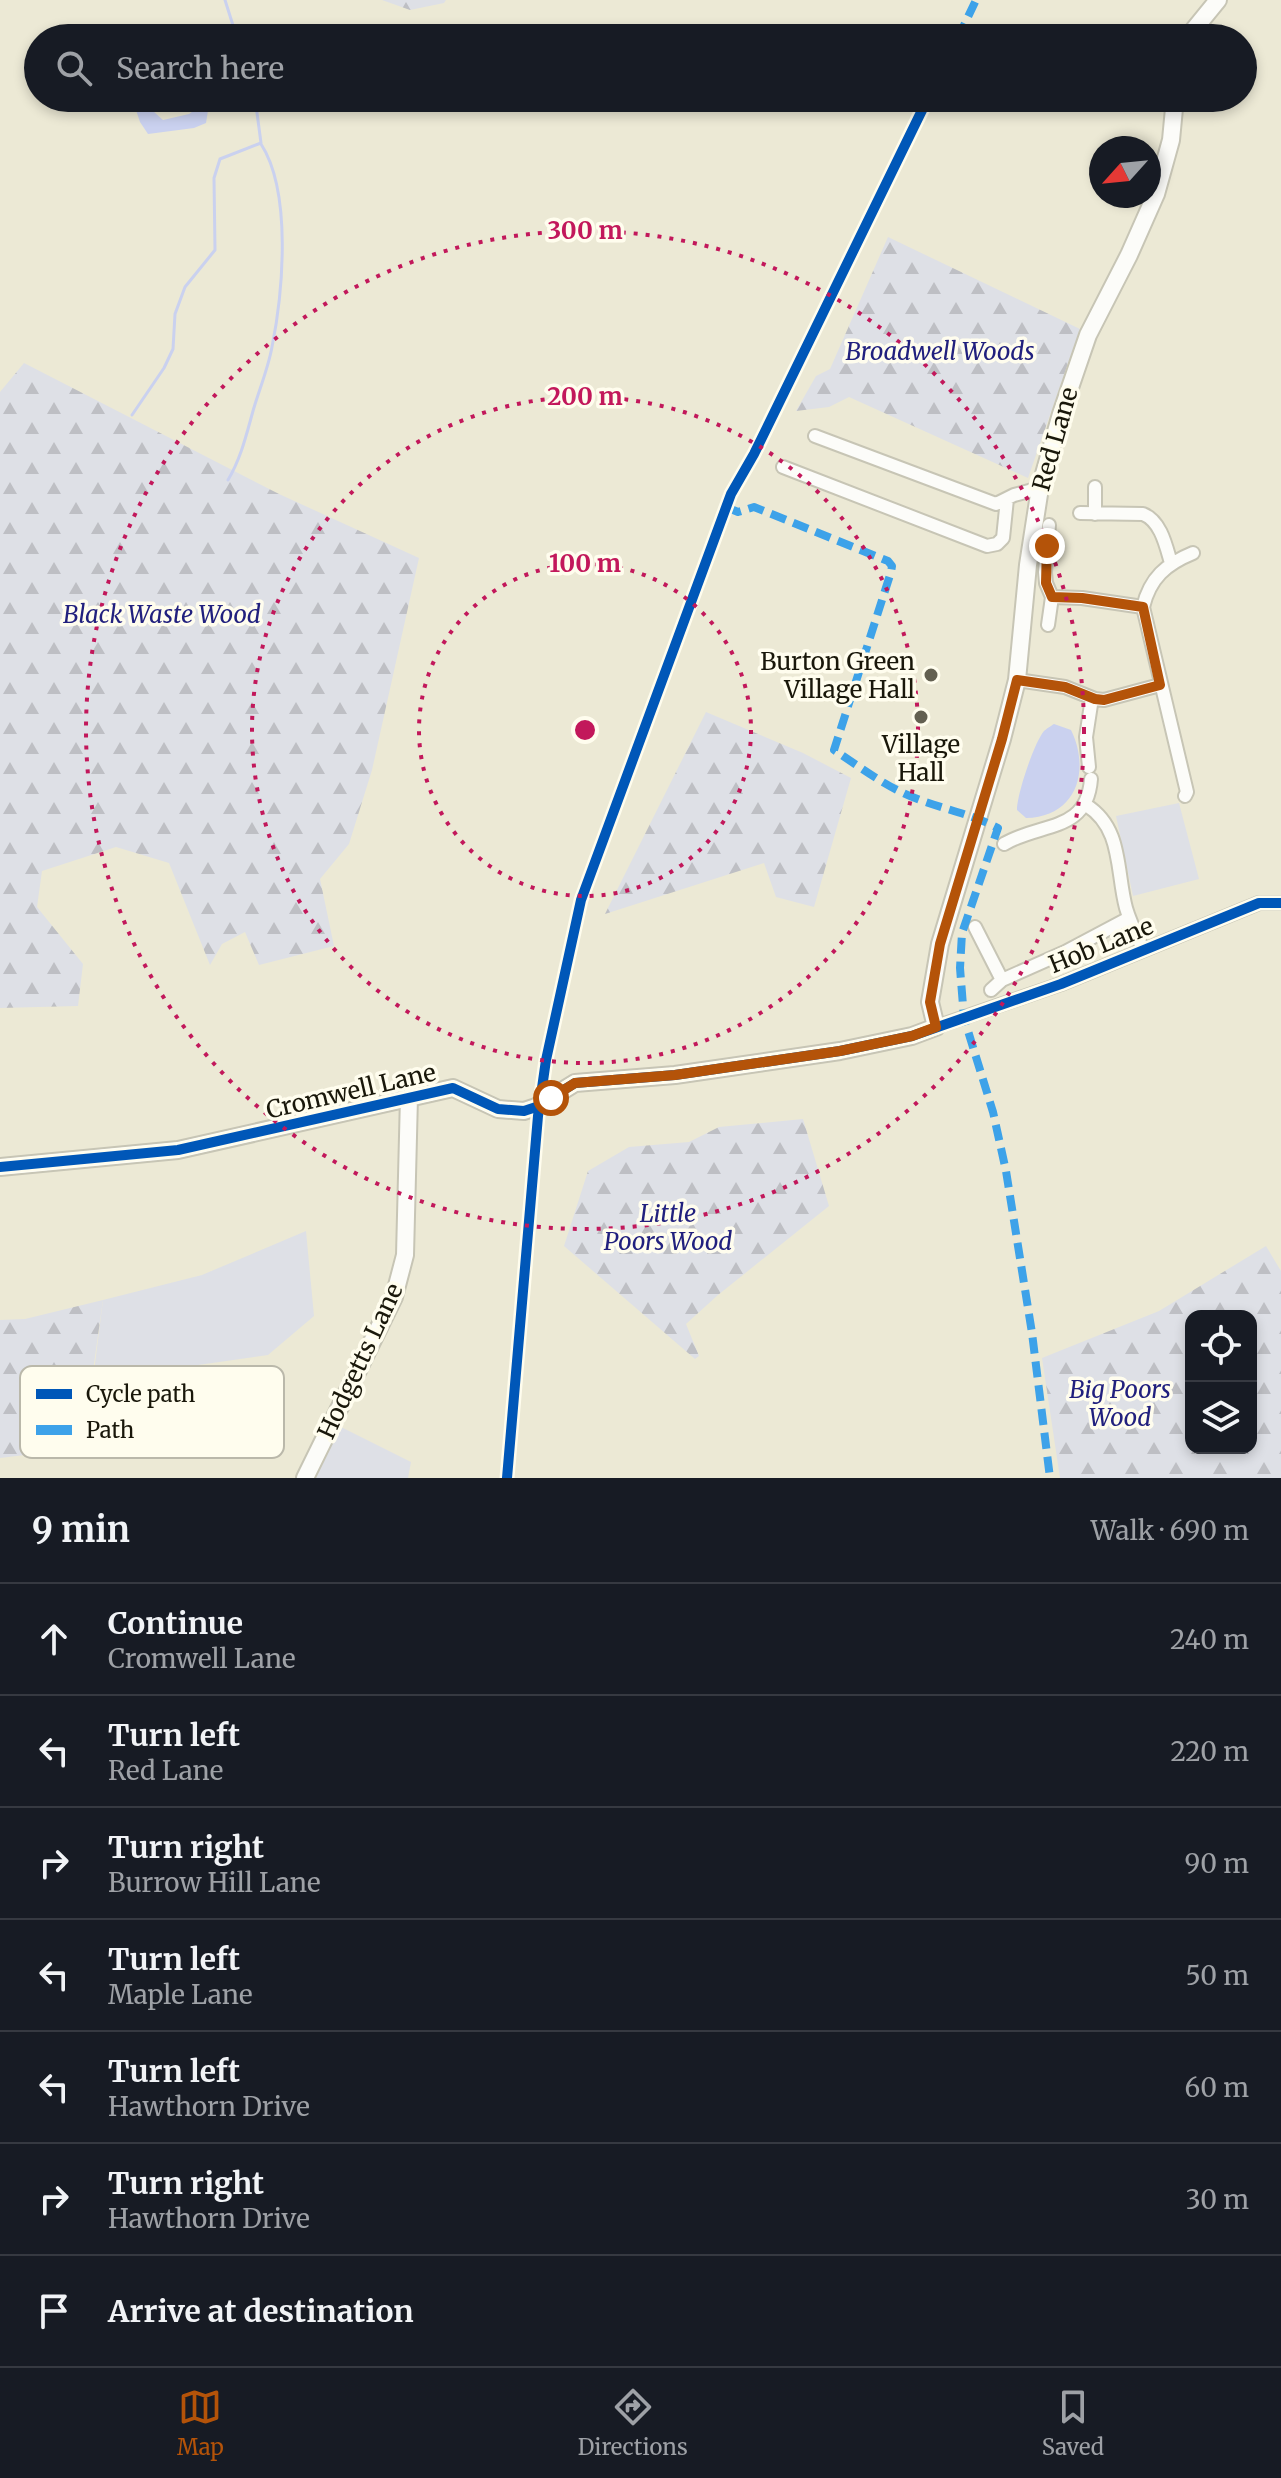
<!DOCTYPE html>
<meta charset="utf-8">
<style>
:root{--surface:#171b24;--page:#242831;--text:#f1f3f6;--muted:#9ea1a6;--line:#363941;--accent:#b45309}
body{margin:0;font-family:Merriweather,serif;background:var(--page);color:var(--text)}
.controls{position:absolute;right:24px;bottom:24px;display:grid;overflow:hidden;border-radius:16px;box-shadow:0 4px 12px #0003}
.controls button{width:72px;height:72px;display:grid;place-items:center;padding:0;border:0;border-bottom:2px solid var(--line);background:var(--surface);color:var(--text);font:40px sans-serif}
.compass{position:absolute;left:1089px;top:136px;width:72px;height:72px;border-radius:50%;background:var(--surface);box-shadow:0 4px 12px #0003;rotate:243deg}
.stop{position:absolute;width:24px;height:24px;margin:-18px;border:6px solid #b45309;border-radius:50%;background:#fff}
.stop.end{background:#b45309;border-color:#fff;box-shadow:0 2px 8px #0008}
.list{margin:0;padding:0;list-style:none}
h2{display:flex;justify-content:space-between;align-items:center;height:104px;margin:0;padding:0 32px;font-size:34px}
h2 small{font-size:26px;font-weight:400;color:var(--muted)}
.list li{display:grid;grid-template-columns:52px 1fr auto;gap:24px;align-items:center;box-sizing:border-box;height:112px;padding:0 32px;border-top:2px solid var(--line)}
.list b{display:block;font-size:30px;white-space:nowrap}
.list p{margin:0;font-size:26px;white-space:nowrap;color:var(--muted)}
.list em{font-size:26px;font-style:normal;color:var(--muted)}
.icon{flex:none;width:44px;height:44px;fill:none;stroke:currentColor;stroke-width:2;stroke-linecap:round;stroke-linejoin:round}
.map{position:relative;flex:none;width:1281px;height:1478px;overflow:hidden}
.search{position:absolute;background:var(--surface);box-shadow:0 4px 12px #0003;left:24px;right:24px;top:24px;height:88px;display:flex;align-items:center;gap:20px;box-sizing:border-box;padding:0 28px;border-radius:44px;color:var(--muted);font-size:30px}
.sheet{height:888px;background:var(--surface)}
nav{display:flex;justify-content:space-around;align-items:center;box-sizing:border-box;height:112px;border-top:2px solid var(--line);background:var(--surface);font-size:22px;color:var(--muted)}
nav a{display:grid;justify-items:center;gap:4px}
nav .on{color:var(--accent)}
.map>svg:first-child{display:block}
.green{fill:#dee0e6}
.forest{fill:url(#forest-firs);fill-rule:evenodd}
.water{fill:#cad1ef}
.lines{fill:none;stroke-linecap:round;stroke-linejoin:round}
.stream{stroke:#cad1ef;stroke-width:3}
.minor-casing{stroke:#c7c5b5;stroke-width:16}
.tertiary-casing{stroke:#c7c5b5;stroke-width:20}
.minor{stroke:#fcfcf9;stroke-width:12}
.tertiary{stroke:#fcfcf9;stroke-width:16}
.quiet{stroke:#3da2e9;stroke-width:8;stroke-dasharray:16 8;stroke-linecap:butt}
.cycleway-casing{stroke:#fffdee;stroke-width:15}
.cycleway{stroke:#0057b8;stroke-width:10}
.route{stroke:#b45309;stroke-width:10}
.ring{fill:none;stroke:#c2185b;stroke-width:4;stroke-dasharray:4 8}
.poi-dot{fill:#636051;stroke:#fffdee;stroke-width:3}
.labels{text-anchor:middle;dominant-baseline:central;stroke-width:7;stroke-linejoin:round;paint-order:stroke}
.park-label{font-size:24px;font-style:italic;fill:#21207e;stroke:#fffdee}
.street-label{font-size:24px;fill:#19170a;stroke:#fffdee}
.poi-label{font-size:24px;fill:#19170a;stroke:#fffdee;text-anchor:end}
.key{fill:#fffdee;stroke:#bab8aa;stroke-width:2}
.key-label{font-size:22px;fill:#19170a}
.centre{fill:#c2185b;stroke:#fffdee;stroke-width:4}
.ring-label{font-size:24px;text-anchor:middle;font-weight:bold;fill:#c2185b;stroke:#fffdee;stroke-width:7;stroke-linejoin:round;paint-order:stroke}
</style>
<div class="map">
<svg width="1281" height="1478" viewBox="0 0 1281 1478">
<defs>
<pattern id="forest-firs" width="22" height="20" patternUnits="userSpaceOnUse" patternTransform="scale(2)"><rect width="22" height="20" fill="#dee0e6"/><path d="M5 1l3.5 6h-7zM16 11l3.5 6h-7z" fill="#bebfc4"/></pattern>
</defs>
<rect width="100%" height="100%" fill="#ece9d5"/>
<path class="green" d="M1179 803 1199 879 1133 896 1116 816Z
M306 1231 314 1316 268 1355 93 1380 103 1300 202 1275Z
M337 1425 411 1462 408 1478H314Z"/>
<path class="forest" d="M382 0H446L444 3 410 10Z
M888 237 1080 329 1028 478 849 397 829 407 796 411 816 376 830 369Z
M24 363 279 494 419 558 372 770 349 844 320 879 334 946 259 965 245 932 222 944 210 965 169 863 116 847 42 871 37 907 83 964 78 1006 0 1008V392Z
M706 712 803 753 851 778 814 907 776 897 764 863 605 914Z
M803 1119 829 1206 718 1295 686 1324 699 1356 695 1359 564 1246 588 1171 629 1147 689 1142 719 1127Z
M1266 1246 1281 1271V1478H1060L1042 1358 1159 1311ZM1191 1316H1251V1448H1191Z
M103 1300 82 1448 0 1458V1320L25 1319Z"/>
<path class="water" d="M132 98H152L153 111 163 120 189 114 196 109 195 98H210L206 123 194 128 148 134 140 122Z
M1054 724 1071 730C1091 771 1076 817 1026 818L1017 810C1017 794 1034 743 1044 731 1045 730 1052 725 1054 724Z"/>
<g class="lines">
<path class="stream" d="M225 0 237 38
M132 415 164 368 173 349 175 314 185 287 215 250 214 178 220 159 261 143 255 98
M228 480C241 458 246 436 253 411 259 390 268 369 272 347 283 292 292 192 261 144"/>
<g class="minor-casing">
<path id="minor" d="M815 436 996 504 1014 495 1040 488
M783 467 987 546 997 544 1003 538 1007 499
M1095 487V514
M1080 513 1143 514C1161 521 1166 546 1171 563
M1052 597 1082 598 1143 607
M1048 625 1052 597 1046 583 1045 572 1049 525
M1017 680 1065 687 1095 699 1104 700 1160 685
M1089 767 1086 737 1092 698
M1185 796 1187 792 1143 607C1150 578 1166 564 1193 553
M1086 805C1123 828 1116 871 1126 908 1130 922 1137 936 1143 949
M1004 844C1041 822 1087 833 1091 779
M975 927 1002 980
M991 990 1002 980 1065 952 1129 918
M936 1027 1061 984 1259 903H1281"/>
</g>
<g class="tertiary-casing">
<path id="tertiary" d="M1187 38 1218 0
M0 1167 178 1150 453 1088 498 1109 524 1111 536 1107 575 1083 675 1075 840 1051 912 1036 936 1027 930 1002 940 944 1002 739 1017 680 1028 565 1040 488 1061 414 1088 335 1129 255 1156 194 1171 140 1175 98
M305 1478 394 1297 405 1255 409 1097"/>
</g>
<use href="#minor" class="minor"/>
<use href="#tertiary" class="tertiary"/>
<path class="quiet" d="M958 38 976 0
M726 507 738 512 754 507 888 561 892 566 891 572 834 750C860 767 886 787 915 798 943 809 971 814 998 828L962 933 960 968 964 1018 993 1112 1006 1171 1032 1333 1050 1478"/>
<g class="cycleway-casing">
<path id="cycleway" d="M0 1167 178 1150 453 1088 498 1109 524 1111 536 1107 575 1083 675 1075 840 1051 912 1036 1061 984 1259 903H1281
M507 1478 538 1116 546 1060 581 900 731 494 754 454 928 98"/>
</g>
<use href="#cycleway" class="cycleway"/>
</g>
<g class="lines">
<path class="route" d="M551 1098 575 1083 675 1075 840 1051 912 1036 936 1027 930 1002 940 944 1002 739 1017 680 1065 687 1095 699 1104 700 1160 685 1143 607 1082 598 1052 597 1046 583 1047 546"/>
</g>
<g class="ring">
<circle cx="585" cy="730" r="166"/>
<circle cx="585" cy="730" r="333"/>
<circle cx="585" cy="730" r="499"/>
</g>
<g class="poi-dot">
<circle cx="931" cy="675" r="8"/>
<circle cx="921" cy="717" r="8"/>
</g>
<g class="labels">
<g class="park-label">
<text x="940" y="351">Broadwell Woods</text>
<text x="162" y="614">Black Waste Wood</text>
<text x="668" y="1213">Little<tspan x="668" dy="28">Poors Wood</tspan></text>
<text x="1120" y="1389">Big Poors<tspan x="1120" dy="28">Wood</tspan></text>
</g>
<g class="street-label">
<text transform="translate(1055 439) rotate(-74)">Red Lane</text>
<text transform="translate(1101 945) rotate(-22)">Hob Lane</text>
<text transform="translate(351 1091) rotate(-13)">Cromwell Lane</text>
<text transform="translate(360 1361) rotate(-65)">Hodgetts Lane</text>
</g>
<g class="poi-label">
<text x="915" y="661">Burton Green<tspan x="915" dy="28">Village Hall</tspan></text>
<text x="921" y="744" text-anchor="middle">Village<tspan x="921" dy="28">Hall</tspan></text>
</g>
</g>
<rect x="20" y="1366" width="264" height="92" rx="12" class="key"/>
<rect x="36" y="1389" width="36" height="10" fill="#0057b8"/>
<rect x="36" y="1425" width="36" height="10" fill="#3da2e9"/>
<g class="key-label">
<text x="86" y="1402">Cycle path</text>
<text x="86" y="1438">Path</text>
</g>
<circle cx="585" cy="730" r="12" class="centre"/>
<g class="ring-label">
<text x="585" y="239">300 m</text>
<text x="585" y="405">200 m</text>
<text x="585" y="572">100 m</text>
</g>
</svg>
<div class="controls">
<button><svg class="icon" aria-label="locate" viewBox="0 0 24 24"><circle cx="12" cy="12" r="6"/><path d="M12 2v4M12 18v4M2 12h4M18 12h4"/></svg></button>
<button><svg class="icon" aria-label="layers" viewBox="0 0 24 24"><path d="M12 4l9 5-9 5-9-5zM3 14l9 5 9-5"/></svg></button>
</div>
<svg class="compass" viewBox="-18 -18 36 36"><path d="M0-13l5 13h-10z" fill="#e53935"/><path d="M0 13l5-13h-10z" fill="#9ea1a6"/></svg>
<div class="stop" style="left:551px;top:1098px"></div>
<div class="stop end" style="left:1047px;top:546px"></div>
<div class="search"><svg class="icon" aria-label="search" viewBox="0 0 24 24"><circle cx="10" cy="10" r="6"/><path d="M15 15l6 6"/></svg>Search here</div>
</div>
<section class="sheet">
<h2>9 min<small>Walk · 690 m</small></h2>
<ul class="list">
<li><svg class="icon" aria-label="ahead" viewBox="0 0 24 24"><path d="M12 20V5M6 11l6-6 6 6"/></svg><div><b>Continue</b><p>Cromwell Lane</p></div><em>240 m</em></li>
<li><svg class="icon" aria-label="left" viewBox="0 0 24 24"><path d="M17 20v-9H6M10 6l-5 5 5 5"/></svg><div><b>Turn left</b><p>Red Lane</p></div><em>220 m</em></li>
<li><svg class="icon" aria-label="right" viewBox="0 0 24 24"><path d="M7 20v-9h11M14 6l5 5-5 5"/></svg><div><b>Turn right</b><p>Burrow Hill Lane</p></div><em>90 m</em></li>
<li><svg class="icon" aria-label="left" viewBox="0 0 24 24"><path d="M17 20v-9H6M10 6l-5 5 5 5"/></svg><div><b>Turn left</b><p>Maple Lane</p></div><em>50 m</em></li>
<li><svg class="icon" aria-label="left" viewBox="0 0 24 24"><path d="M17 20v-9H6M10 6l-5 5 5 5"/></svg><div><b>Turn left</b><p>Hawthorn Drive</p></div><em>60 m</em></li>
<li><svg class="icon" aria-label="right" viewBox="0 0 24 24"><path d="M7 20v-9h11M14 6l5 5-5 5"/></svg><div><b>Turn right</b><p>Hawthorn Drive</p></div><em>30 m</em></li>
<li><svg class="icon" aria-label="arrive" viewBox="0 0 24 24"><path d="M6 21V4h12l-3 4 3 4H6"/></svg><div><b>Arrive at destination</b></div></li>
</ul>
</section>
<nav>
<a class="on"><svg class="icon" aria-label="map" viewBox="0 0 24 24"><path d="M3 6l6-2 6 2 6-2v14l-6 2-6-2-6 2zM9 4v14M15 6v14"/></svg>Map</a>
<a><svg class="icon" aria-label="directions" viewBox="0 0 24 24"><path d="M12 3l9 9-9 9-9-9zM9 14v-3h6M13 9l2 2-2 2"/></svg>Directions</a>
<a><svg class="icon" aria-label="saved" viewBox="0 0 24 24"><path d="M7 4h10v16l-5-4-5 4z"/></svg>Saved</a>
</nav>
